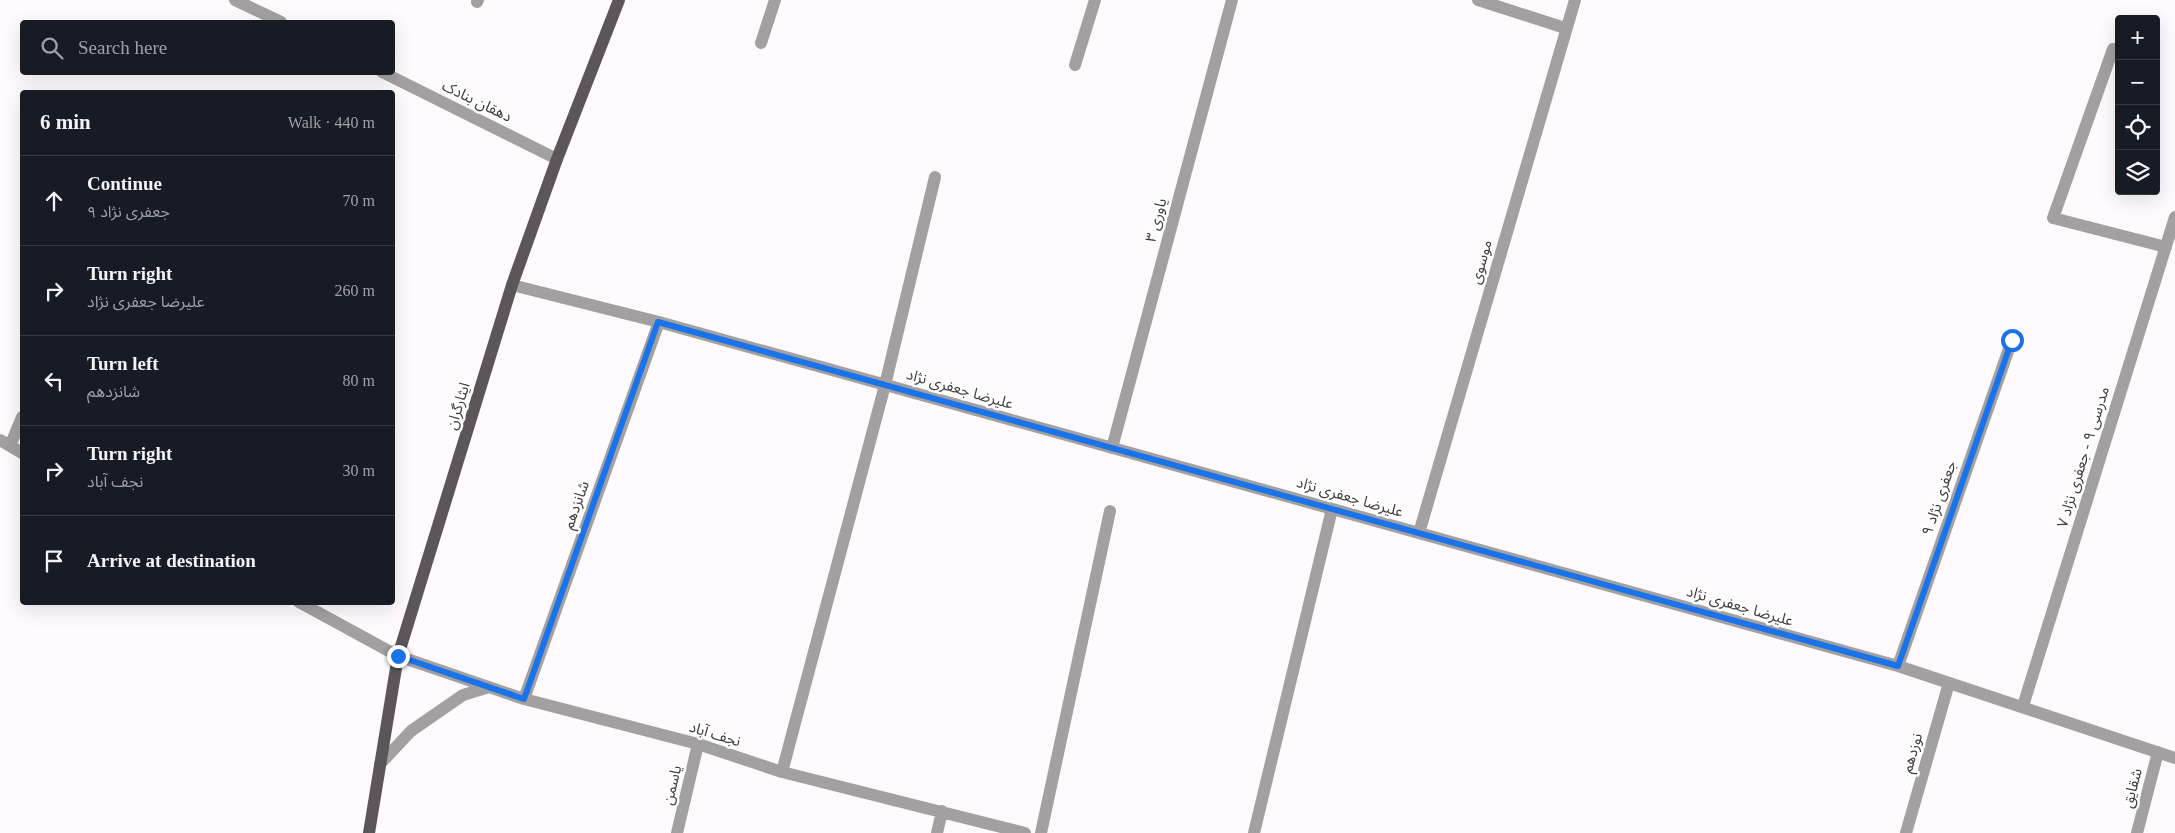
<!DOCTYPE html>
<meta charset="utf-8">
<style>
:root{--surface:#171b24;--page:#242831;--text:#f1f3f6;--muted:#9ea1a6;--line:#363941}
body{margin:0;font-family:"Times New Roman","Noto Sans Arabic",serif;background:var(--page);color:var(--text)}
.controls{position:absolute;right:15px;top:15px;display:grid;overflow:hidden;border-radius:5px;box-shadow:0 5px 20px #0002}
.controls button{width:45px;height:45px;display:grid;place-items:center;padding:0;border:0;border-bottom:1px solid var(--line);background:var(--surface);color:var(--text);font:25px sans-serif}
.stop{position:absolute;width:15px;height:15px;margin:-11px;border:4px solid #1a73e8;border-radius:50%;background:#fff}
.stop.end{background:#1a73e8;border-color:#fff;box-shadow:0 1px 5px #0008}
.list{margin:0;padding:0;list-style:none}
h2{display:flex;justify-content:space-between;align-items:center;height:65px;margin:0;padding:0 20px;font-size:21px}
h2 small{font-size:16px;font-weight:400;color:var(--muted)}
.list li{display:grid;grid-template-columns:32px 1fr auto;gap:15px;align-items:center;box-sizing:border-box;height:90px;padding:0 20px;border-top:1px solid var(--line)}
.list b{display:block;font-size:19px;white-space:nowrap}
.list p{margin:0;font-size:16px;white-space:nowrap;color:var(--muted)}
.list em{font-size:16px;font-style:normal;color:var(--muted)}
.icon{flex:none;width:28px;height:28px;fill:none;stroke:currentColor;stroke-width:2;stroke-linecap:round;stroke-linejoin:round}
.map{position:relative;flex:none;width:2175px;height:833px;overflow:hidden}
.search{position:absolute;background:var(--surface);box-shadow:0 5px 20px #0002;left:20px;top:20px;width:375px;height:55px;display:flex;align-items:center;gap:12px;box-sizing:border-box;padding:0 18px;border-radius:5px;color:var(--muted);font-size:19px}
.panel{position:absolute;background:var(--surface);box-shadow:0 5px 20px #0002;left:20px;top:90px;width:375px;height:515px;border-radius:5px}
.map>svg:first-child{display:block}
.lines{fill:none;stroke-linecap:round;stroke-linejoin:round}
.minor{stroke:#a3a0a2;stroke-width:12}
.major{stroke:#5c555a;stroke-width:12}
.route{stroke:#1a73e8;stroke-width:6}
.labels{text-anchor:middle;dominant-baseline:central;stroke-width:5;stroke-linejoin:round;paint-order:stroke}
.street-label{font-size:15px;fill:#3e3a3d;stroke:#fff}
</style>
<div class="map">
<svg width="2175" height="833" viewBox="0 0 2175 833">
<rect width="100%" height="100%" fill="#fffafe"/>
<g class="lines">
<path class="minor" d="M235 0 281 22
M1478 0 1565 28
M477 2 478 0
M761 43 775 0
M2113 49 2053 218 2166 247
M1075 65 1095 0
M382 72 557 159
M512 285 659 322 1898 666 2175 758
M0 440 22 453
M10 446 22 417
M1112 448 1232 0
M1419 533 1575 0
M299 602 398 656 524 699 698 744 782 772 1025 833
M1898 666 2012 340
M524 699 659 322
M2023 706 2175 217
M380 764 411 731 463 695 489 687
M782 772 885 385 935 177
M677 833 698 744
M937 833 942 811
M1041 833 1110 511
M1254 833 1332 509
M1906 833 1949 683
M2137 833 2158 752"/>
<path class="major" d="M369 833 398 656 512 285 557 159 619 0"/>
</g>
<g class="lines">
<path class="route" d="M398 656 524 699 658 322 1898 666 2012 340"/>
</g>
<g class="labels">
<g class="street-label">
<text transform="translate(477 101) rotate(26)">دهقان بنادک</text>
<text transform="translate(1156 220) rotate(-75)">یاوری ۳</text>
<text transform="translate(1481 262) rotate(-74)">موسوی</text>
<text transform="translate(960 389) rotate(16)">علیرضا جعفری نژاد</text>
<text transform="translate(458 406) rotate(-73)">ایثارگران</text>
<text transform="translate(2083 457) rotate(-73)">مدرسی ۹ - جعفری نژاد ۷</text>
<text transform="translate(1350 497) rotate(16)">علیرضا جعفری نژاد</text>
<text transform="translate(1939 498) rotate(-71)">جعفری نژاد ۹</text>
<text transform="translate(576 505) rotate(-70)">شانزدهم</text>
<text transform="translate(1740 606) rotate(16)">علیرضا جعفری نژاد</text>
<text transform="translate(715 734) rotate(17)">نجف آباد</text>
<text transform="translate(1912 753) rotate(-74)">نوزدهم</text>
<text transform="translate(672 785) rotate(-77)">یاسمن</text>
<text transform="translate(2132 788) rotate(-75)">شقایق</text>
</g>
</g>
</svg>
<div class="controls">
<button>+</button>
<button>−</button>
<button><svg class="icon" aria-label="locate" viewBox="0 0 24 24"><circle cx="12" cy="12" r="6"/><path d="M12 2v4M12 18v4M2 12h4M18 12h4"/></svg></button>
<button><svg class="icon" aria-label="layers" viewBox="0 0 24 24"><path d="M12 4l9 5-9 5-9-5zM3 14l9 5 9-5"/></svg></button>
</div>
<div class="stop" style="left:2012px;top:340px"></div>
<div class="stop end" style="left:398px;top:656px"></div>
<div class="search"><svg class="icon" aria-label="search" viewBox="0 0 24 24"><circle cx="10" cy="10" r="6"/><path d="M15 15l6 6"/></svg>Search here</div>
<section class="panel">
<h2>6 min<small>Walk · 440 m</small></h2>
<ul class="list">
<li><svg class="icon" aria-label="ahead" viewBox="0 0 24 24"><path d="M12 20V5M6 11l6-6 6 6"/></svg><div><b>Continue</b><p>جعفری نژاد ۹</p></div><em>70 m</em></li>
<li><svg class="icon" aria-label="right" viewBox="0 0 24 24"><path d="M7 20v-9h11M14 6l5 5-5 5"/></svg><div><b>Turn right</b><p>علیرضا جعفری نژاد</p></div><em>260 m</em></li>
<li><svg class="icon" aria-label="left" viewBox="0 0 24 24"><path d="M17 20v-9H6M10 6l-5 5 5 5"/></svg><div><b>Turn left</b><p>شانزدهم</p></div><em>80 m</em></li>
<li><svg class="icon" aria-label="right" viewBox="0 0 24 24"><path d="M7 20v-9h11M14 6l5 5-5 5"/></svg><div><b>Turn right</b><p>نجف آباد</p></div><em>30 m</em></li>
<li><svg class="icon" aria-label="arrive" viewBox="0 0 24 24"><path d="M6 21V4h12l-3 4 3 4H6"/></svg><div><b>Arrive at destination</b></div></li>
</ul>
</section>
</div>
